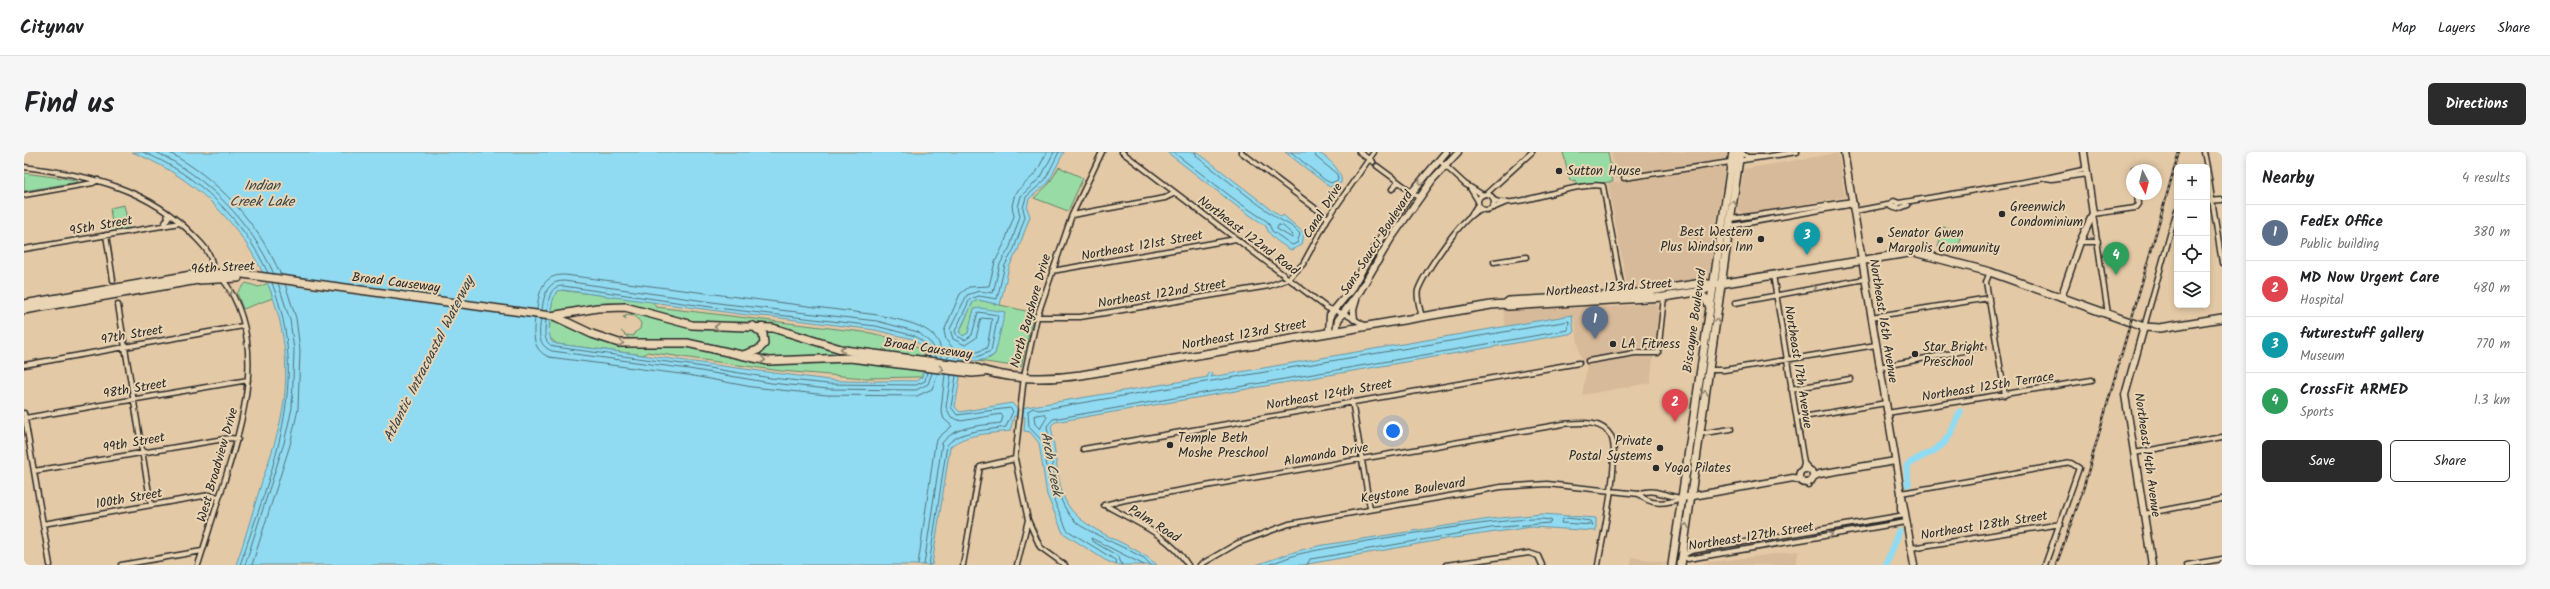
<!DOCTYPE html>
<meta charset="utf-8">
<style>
:root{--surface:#fff;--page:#f6f6f6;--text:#202124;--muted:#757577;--line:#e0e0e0;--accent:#2b2b2b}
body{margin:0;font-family:Kalam,sans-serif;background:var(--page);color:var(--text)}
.controls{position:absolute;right:12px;top:12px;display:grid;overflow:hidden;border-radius:6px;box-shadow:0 2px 6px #0003}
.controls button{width:36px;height:36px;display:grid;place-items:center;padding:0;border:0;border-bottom:1px solid var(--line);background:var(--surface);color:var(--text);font:20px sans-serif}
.compass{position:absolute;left:2102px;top:12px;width:36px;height:36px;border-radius:50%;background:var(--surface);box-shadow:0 2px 6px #0003;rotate:173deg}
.you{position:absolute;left:1369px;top:279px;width:14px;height:14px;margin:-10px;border:3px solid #fff;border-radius:50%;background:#1a73e8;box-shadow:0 0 0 6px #1a73e833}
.badge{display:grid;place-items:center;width:26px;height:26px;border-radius:50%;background:var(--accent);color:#fff;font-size:13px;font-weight:700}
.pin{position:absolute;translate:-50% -33px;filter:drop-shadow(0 1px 2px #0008)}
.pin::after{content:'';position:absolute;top:21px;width:14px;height:12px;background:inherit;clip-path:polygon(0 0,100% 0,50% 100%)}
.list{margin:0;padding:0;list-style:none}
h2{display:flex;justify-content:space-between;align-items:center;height:52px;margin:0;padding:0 16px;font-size:17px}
h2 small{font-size:13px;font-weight:400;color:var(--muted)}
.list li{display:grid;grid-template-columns:26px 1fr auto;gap:12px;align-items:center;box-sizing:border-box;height:56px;padding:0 16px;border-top:1px solid var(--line)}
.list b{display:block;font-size:15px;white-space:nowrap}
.list p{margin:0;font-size:13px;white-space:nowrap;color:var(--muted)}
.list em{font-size:13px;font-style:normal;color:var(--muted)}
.actions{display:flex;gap:8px;padding:12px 16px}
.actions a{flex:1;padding:9px 0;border:1px solid var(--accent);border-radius:6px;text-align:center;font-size:14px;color:var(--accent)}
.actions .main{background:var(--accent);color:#fff}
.icon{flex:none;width:22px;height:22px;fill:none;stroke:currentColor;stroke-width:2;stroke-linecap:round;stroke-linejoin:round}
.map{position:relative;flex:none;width:2198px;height:413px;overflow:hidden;border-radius:6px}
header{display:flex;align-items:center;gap:24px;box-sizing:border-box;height:56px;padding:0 20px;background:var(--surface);border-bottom:1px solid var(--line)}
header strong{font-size:19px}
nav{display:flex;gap:22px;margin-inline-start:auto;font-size:14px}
.intro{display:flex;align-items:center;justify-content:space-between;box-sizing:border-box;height:96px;padding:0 24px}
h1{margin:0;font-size:28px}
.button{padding:10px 18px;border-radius:6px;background:var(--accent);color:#fff;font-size:14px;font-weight:700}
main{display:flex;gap:24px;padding:0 24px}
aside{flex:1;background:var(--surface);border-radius:6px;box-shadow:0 2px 6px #0003}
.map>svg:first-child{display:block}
.built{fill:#d7ba99}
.green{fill:#99dba5;stroke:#628368}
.water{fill:#90dbf1;stroke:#6895a2;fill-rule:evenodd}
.pier{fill:#e4c9a6}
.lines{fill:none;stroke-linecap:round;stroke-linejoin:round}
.shore{stroke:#53717a;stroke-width:1}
.river{stroke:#90dbf1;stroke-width:7}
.street-casing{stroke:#2b2b2b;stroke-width:7}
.secondary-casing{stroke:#2b2b2b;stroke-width:9}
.primary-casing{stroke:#2b2b2b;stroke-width:10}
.street{stroke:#e9d4b3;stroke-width:4}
.secondary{stroke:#e9d4b3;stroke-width:6}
.primary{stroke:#e9d4b3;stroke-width:7}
.rail-casing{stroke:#2b2b2b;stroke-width:2.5}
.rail{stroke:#e9d4b3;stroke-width:1;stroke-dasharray:3;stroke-linecap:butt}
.oneway{stroke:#8a806f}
.poi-dot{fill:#2b2b2b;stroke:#e9d4b3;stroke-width:1.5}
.labels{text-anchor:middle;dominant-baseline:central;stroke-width:4;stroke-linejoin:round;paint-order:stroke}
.poi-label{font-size:13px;fill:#2b2b2b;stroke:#e9d4b3;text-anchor:start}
.street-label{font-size:13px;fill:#2b2b2b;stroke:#e9d4b3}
.water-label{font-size:14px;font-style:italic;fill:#3a4549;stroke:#e9d4b3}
</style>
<header>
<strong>Citynav</strong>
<nav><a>Map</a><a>Layers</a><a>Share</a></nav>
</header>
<div class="intro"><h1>Find us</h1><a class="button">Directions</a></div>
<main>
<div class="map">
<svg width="2198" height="413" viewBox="0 0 2198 413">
<rect width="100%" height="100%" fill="#e4c9a6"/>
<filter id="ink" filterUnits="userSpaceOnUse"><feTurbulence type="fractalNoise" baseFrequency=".025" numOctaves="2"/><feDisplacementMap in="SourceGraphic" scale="8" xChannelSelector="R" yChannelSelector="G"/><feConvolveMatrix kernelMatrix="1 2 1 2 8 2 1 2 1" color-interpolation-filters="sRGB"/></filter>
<g filter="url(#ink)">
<path class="built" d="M1587 0H1704L1703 6 1592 27Z
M1814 1 1821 45 1720 62 1714 58 1720 17Z
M1697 12 1701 13 1685 121 1679 126 1604 138 1584 32Z
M1630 151 1633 153 1634 165 1626 231 1558 243 1563 215 1556 204 1550 163 1482 175 1479 158 1588 155Z
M1775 399 1771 413H1680V411Z
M1608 405 1644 411V413H1607Z"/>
<path class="green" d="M1539 0H1584L1589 30 1553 32 1551 28 1546 29Z
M1035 15 1059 26 1044 59 1010 46 1025 32Z
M0 21 53 28 54 30 0 39Z
M100 53 105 76 89 79 86 56Z
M1919 75 1939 79 1933 100 1914 95Z
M222 131 235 135 244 131 249 146 219 157 213 141Z
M535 138 628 149 632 155 847 181 887 191 899 199 900 204 863 200V198L859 197 858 200 812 192 757 174 729 170 677 171 601 152 583 151 541 160 527 159 529 145Z
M955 148 1010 161 997 215 954 209 966 206 971 202 980 160 950 157 944 181 939 184 935 181 949 150Z
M609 161 734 179 739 191 724 200 606 187 597 179 601 183 610 184V181L616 177 617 171 611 164 603 163 601 165 602 167 599 165Z
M526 168 538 171 569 187 594 194H662L748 213 826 210 899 219 898 225H893L842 226 757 219 623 200 620 203 533 192 525 185Z
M738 177 750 178 793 192 895 210 754 207 727 204 736 199Z"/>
<path class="water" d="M108 0H1040L1024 31 1005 47 1003 56 1006 64 994 98 985 115 976 153 955 148 949 150 935 180 939 184 944 181 950 157 956 156 981 160 971 202C961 210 950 209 939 208L931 255 936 260 988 251 992 256 999 257 1002 255 1184 225 1183 223 1186 220 1188 221 1187 225 1548 163 1550 181 1031 270 1027 274C1031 295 1032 319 1038 340 1049 380 1106 387 1133 413H1092L1081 408 1039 381 1023 343 1015 291 1006 280 1000 279 1001 265 990 264 986 279C966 282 942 281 926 295L908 413H212C222 384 230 355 239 326 247 303 255 280 259 256 276 148 213 41 108 0ZM539 138 723 163 749 165 851 178 889 187 899 195 902 201 898 225 892 229C863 228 834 231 805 228 715 217 624 203 533 192L528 190C522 182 527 146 533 139Z
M1143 0H1173L1257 65 1259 63 1280 81 1278 93 1267 98C1257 92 1245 85 1242 74L1211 53Z
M1261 0C1270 0 1280 0 1290 0 1301 1 1320 20 1317 31L1306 35Z
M1518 362 1572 366V379L1508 375 1422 387 1278 413H1232L1273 399 1294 394 1466 367Z"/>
<path class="pier" d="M239 122 528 159 526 168 242 131Z"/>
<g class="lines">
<path class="shore" d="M119 0C174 23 219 67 244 121
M132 0C184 26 226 69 250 122
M144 0C195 27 233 70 257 123
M1149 0 1214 50 1244 70 1248 79 1268 93 1273 91 1276 82C1268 72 1258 70 1249 63 1223 44 1198 24 1173 5L1171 0
M1267 0 1301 28 1307 31 1314 28 1313 22 1292 5 1290 0
M1255 73 1259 74 1269 83 1268 86 1253 77Z
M513 157C515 139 519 122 541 123L854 163C877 169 921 173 917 206
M518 158C520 144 522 129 540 129L702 152 853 169 894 180 908 192 911 205
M523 159C525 147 525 134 539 134L701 157 852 174 891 184 903 193 906 205
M511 166C509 182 508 198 525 205L664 223 728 235 803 243 893 244 908 237 914 221
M517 167C515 180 513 193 528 199L665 217 747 231 804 237 892 238 904 232 908 221
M522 168C521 179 518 191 531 195L666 213 747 226 804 232 892 233 901 229 903 220
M923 207 929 196 922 188 920 179 936 142 945 135 965 134 971 110 980 92 990 64 988 54 991 41 1012 21 1023 0
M929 208 936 200H953L963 196 968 167 957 166 952 186 941 193 929 187 926 177 943 143 955 139 969 141 976 112 986 95 996 64 994 55 997 44 1017 25 1030 0
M934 209 938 204 953 205 967 199 974 163 954 160 948 183 941 188 933 184 931 179 946 147 955 144 973 147 981 113 990 97 1001 65 999 56 1002 45 1021 28 1035 0
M1021 262 1023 265 1016 277 1011 272 1010 264Z
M1544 366 1567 369 1569 373 1537 371 1538 368Z
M216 413C248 317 287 231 248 131
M221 413 260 291 268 256 270 198 266 168 254 131
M228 413 266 293 274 257 276 198 272 166 261 132
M894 413 911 292 915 285 928 274 920 267 917 258 921 222
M900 413 918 291C932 273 957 274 977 271L979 265 977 262 937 269 927 265 922 255 927 223
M905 413 923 293C938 277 962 279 982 275L989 259 986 256 933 263 927 255 932 224
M1093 413 1091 408 1043 378 1027 341 1019 290 1005 275 1004 259 1009 256 1015 258 1545 169 1544 178 1029 267 1023 274C1028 304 1029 356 1057 374 1077 386 1100 395 1120 406L1127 413
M1098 413 1094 404 1068 389 1067 386 1120 413
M1243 413C1254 410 1264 405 1275 402 1304 395 1513 358 1528 369L1526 371 1467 376 1299 405 1286 407 1283 413"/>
<path class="river" d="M1884 332 1883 314C1892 305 1905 303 1915 295 1926 287 1931 272 1936 260
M1862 413 1875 379"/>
<g class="street-casing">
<path id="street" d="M1098 0 1303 156 1321 162 1342 174
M1217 0 1304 66
M1335 0 1349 10
M1717 0 1723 5H1738
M2180 0 2183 15
M1415 8 1441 32 1459 43
M1353 14 1395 45
M0 15C64 23 125 36 171 85 178 92 187 101 188 112L183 121
M2183 15 2198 111
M2110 17V18
M1600 26 1773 0
M2022 26 2028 27 2063 22
M1446 36 1454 49
M1368 37 1374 30
M1462 42 1508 0
M1454 50a8 8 0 1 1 16 0a8 8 0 1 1-16 0Z
M0 43 69 31 74 28
M1470 48C1488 59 1554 28 1579 34L1599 143
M2183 49 2198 48
M1875 51 2022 26 2063 17
M1867 55 1874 57 1884 53
M1469 56 1483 50
M1831 59 1863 53 1873 54 1875 51 1870 49 1863 53
M1048 63 1141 46 1151 41
M1447 63 1454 52
M1707 67 1829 49
M139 74 144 66 143 61
M1707 74 1830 52
M82 83 89 128
M2056 90H2074
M0 97 156 71
M1470 110 1502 105
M1028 119 1212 87
M1966 120 1962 130 1981 243
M1749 123 1780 311 1778 318
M1711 151 1841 127
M94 153 127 353
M2084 162 2069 62 2111 56 2114 52 2113 42
M1013 165H1056L1245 134 1264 127 1279 112 1304 66 1350 0
M1398 165C1396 157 1392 145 1394 138 1401 120 1441 60 1458 57
M1847 165 1965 146
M2120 175 2153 58
M1564 209 1611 201H1634L1640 145
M0 213 219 174
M1855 215 1960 195
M1685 218H1700L1852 193
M1767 237 1826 227
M1328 249 1346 356
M0 261 26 413
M1863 261 2068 228
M1 266 224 228
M1773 266 1862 251
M1674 282 1707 277
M1059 297 1555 211
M2110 301 2198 285
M1780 311 1786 318
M10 319 206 286 214 287
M1783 330 1784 333
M1877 341 2047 311 2055 316 2021 413
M1615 342C1626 354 1643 352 1657 346
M1080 353 1101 348 1539 272C1555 271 1577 267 1587 284 1597 303 1578 389 1574 413
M1081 353C1111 370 1145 383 1164 413
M2120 362 2198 347
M19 372 185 343 195 345
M1887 396 2037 372
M1658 404 1664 407 1688 403 1882 370
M1658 404 1667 399 1881 363
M97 413 178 399
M174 413C182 389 189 364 197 340 218 273 246 190 198 126
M939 413 956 315 991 307
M993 413 1004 368
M1041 413 1016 395 1004 368 991 307 1000 224 1013 165 1048 63 1078 0
M1176 413 1214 391 1265 372 1477 335 1523 332 1615 342C1630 335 1643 345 1658 346
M1422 413 1505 401 1514 404 1518 413
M2163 413 2198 407"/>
</g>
<g class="secondary-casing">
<path id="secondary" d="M1820 0 1877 341V358L1881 363
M2037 146 2056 90 2069 62 2060 0
M1330 167 1329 158 1332 148
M2120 175 2101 243 2128 413
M1312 179 1314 168 1336 139 1366 88 1409 27 1434 0
M1305 180 1306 163 1326 139 1359 82 1388 40 1422 0
M1775 324a7 7 0 1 1 14 0a7 7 0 1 1-14 0Z
M1789 325 1795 322 1871 309
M1878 344 1890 413
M1658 346 1769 326 1777 328"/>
</g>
<g class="primary-casing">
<path id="primary" d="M1672 140 1681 146 1686 155
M0 152 173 122 211 121 527 164 573 156 601 155 668 173 749 176 820 198 949 215C982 228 1023 228 1057 223L1467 153 1481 152 1484 154 1640 145 1679 139 1689 133
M1481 152 1485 149 1599 143 1679 131 1689 133 1890 100 1966 120 2120 175 2136 176 2198 166
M0 158 174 128 214 126
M530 164 568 182 595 191H663L744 209 826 206 948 221 960 220
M719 203 734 198 740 192 739 182 729 174
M1648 413 1709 0
M1657 413 1716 0"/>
</g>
<use href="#street" class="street"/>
<use href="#secondary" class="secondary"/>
<use href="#primary" class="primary"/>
<g class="rail-casing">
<path id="rail" d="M2032 413 2058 341 2155 0"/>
</g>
<use href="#rail" class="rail"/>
</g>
<defs><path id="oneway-chevron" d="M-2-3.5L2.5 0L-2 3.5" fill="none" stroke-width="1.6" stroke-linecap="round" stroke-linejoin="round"/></defs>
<g class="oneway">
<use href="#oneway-chevron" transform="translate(1397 30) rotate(130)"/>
<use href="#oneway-chevron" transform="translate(1709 51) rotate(-83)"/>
<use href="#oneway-chevron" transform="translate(1790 136) rotate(-10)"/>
<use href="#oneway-chevron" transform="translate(206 140) rotate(63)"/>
<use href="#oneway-chevron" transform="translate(1692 169) rotate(-82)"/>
<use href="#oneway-chevron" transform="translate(693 175) rotate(-180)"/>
<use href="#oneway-chevron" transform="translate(597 191) rotate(8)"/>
<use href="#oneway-chevron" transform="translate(819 197) rotate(-168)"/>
<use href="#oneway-chevron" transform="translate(739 208) rotate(7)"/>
<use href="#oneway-chevron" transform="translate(917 217) rotate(7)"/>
<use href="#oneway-chevron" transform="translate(1681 241) rotate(-82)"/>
<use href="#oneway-chevron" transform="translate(1662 374) rotate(-81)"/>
<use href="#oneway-chevron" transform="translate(1806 383) rotate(-10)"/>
</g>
</g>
<g class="poi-dot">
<circle cx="1535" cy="19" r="4"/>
<circle cx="1978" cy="62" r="4"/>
<circle cx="1737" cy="87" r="4"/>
<circle cx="1856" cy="88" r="4"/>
<circle cx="1589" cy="192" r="4"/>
<circle cx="1891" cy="202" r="4"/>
<circle cx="1146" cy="293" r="4"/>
<circle cx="1636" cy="296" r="4"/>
<circle cx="1632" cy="316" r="4"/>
</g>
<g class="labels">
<g class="poi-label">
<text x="1543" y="19">Sutton House</text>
<text x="1986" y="55">Greenwich<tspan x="1986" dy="15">Condominium</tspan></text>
<text x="1729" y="80" text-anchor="end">Best Western<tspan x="1729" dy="15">Plus Windsor Inn</tspan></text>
<text x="1864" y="81">Senator Gwen<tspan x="1864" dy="15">Margolis Community</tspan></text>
<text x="1597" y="192">LA Fitness</text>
<text x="1899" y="195">Star Bright<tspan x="1899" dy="15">Preschool</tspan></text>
<text x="1154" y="286">Temple Beth<tspan x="1154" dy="15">Moshe Preschool</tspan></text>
<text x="1628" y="289" text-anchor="end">Private<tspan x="1628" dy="15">Postal Systems</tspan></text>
<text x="1640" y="316">Yoga Pilates</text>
</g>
<g class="street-label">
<text transform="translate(1299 59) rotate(-58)">Canal Drive</text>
<text transform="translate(77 74) rotate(-10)">95th Street</text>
<text transform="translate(1224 84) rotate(37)">Northeast 122nd Road</text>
<text transform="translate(1353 91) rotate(-57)">Sans Soucci Boulevard</text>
<text transform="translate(1118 94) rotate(-10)">Northeast 121st Street</text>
<text transform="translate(199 116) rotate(-3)">96th Street</text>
<text transform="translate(372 131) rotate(7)">Broad Causeway</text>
<text transform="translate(1585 136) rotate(-4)">Northeast 123rd Street</text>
<text transform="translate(1138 142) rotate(-9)">Northeast 122nd Street</text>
<text transform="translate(1007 159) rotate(-74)">North Bayshore Drive</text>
<text transform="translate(1671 169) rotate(-82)">Biscayne Boulevard</text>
<text transform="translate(1859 169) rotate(81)">Northeast 16th Avenue</text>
<text transform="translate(108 183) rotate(-10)">97th Street</text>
<text transform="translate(1220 183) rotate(-10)">Northeast 123rd Street</text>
<text transform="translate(904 197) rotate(8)">Broad Causeway</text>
<text transform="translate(1774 215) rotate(81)">Northeast 17th Avenue</text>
<text transform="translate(1964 235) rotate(-9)">Northeast 125th Terrace</text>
<text transform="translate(111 237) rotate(-10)">98th Street</text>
<text transform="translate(1305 243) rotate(-10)">Northeast 124th Street</text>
<text transform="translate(110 291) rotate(-10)">99th Street</text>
<text transform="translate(1302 303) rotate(-10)">Alamanda Drive</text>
<text transform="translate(2123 303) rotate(82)">Northeast 14th Avenue</text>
<text transform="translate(194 313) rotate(-74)">West Broadview Drive</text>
<text transform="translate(1389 339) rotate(-9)">Keystone Boulevard</text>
<text transform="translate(105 347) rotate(-10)">100th Street</text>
<text transform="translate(1130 372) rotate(32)">Palm Road</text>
<text transform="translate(1960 374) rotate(-9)">Northeast 128th Street</text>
<text transform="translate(1727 385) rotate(-9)">Northeast 127th Street</text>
</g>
<g class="water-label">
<text x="238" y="34">Indian<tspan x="238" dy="16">Creek Lake</tspan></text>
<text transform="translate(405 207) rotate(-63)">Atlantic Intracoastal Waterway</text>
<text transform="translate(1027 312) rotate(79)">Arch Creek</text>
</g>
</g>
</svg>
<div class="controls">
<button>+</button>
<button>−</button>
<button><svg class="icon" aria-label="locate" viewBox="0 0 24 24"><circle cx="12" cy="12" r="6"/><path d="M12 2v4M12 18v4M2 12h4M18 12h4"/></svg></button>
<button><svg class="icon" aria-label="layers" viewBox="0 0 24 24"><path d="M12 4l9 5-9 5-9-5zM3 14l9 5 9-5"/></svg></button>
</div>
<svg class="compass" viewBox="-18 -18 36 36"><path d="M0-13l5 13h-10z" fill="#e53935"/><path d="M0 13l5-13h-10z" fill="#757577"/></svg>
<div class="you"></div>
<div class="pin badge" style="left:1571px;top:187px;background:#5c6f8a">1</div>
<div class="pin badge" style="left:1651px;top:270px;background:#e0444e">2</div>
<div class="pin badge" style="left:1783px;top:103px;background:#0f9aa8">3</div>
<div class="pin badge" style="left:2092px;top:123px;background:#2e9e5b">4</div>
</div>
<aside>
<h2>Nearby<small>4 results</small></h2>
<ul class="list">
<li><span class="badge" style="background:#5c6f8a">1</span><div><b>FedEx Office</b><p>Public building</p></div><em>380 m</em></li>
<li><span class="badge" style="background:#e0444e">2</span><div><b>MD Now Urgent Care</b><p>Hospital</p></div><em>480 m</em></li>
<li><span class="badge" style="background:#0f9aa8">3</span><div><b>futurestuff gallery</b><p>Museum</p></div><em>770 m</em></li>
<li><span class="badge" style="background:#2e9e5b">4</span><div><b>CrossFit ARMED</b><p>Sports</p></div><em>1.3 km</em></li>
</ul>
<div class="actions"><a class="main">Save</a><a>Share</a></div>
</aside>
</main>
